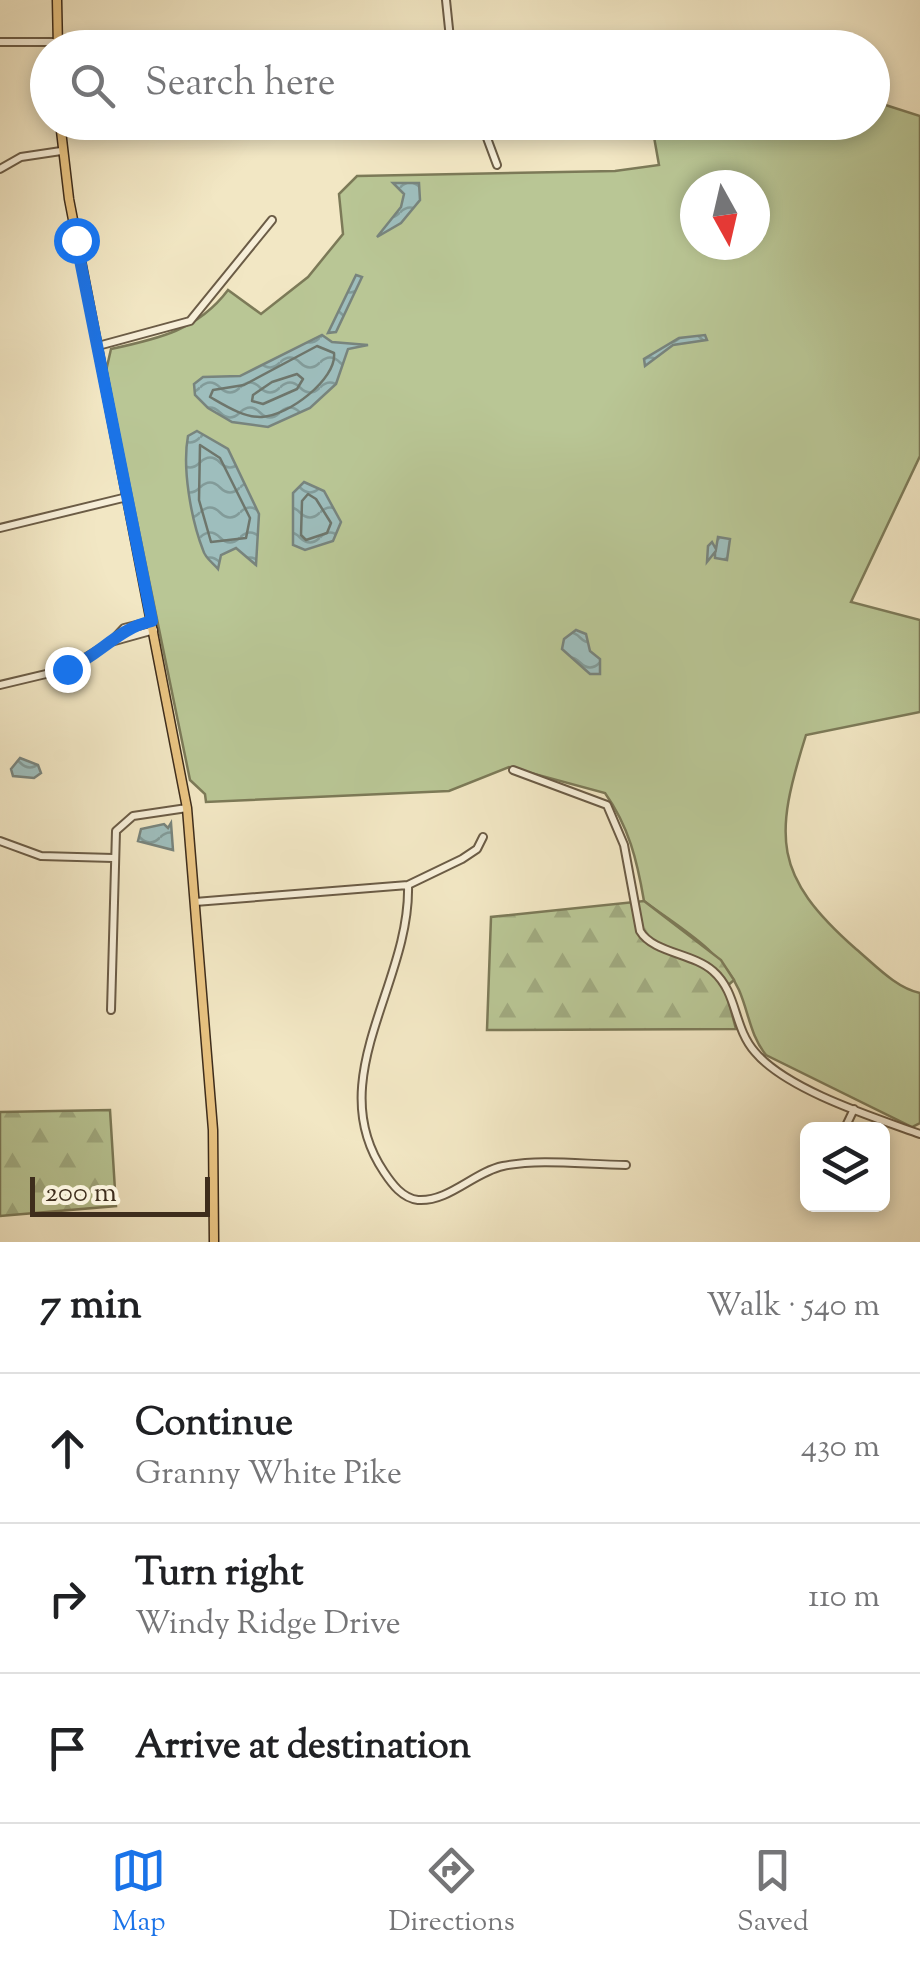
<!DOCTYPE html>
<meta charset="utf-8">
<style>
:root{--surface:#fff;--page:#f6f6f6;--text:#202124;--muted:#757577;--line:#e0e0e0;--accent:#1a73e8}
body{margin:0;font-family:"Sorts Mill Goudy",serif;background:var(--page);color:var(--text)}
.controls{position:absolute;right:30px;bottom:30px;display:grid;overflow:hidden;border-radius:15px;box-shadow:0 5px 15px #0003}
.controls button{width:90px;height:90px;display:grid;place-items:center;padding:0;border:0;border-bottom:2px solid var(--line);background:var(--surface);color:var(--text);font:50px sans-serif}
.compass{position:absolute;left:680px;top:170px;width:90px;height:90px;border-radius:50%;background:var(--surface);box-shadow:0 5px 15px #0003;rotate:172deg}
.scale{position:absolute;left:30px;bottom:25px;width:180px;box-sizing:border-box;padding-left:10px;border:5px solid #3e2d1c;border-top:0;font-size:28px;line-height:35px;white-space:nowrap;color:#3e2d1c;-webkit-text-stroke:8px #f7efd9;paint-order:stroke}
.stop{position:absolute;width:30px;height:30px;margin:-22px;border:8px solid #1a73e8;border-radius:50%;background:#fff}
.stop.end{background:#1a73e8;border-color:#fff;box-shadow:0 2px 10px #0008}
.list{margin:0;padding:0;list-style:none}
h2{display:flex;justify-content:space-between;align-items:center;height:130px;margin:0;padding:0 40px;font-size:42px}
h2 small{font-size:32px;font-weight:400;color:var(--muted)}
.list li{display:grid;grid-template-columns:65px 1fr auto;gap:30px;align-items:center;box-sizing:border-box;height:150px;padding:0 40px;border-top:2px solid var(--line)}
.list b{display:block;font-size:38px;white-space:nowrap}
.list p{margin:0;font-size:32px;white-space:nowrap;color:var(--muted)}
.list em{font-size:32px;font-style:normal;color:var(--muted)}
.icon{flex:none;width:55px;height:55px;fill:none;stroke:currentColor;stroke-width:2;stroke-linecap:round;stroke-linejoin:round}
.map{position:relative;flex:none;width:920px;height:1242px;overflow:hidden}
.search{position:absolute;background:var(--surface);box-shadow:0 5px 15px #0003;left:30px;right:30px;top:30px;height:110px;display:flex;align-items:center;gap:25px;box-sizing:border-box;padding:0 35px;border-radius:55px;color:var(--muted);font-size:38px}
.sheet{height:580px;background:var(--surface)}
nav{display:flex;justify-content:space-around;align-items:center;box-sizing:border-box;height:140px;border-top:2px solid var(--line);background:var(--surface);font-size:28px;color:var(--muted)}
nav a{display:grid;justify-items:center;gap:5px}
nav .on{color:var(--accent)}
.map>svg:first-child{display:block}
.grass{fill:#b9c695;stroke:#7c7a58;stroke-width:2.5;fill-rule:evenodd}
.forest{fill:url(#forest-firs);stroke:#7c7a58;stroke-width:2.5}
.water{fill:url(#water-waves);stroke:#78847d;stroke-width:2.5}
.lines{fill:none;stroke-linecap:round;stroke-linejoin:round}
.shore{stroke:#6e766c;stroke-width:2.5}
.minor-casing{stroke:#6b5c46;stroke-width:10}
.major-casing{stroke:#3e2d1c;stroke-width:11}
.minor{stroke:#f7efd9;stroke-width:6}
.major{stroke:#e9c482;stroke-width:8}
.route{stroke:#1a73e8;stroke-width:12}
</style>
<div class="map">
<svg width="920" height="1242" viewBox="0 0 920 1242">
<defs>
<pattern id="forest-firs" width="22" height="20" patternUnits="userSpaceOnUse" patternTransform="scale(2.5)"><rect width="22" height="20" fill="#b9c695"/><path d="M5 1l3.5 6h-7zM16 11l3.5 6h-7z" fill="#a0aa80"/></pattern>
<pattern id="water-waves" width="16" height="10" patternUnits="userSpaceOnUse" patternTransform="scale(2.5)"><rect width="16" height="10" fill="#9ebebd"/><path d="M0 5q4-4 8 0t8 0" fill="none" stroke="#829b99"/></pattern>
</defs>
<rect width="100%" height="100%" fill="#f2e7c4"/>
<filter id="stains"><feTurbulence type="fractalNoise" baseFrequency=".002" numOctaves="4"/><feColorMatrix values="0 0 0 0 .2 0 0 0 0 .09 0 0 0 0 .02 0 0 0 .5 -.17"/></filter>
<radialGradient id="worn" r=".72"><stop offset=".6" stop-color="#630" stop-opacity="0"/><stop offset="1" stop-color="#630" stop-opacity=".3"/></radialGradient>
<path class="grass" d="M873 101 920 116V456L851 602 920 620V712L806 735C774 837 772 875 856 949 875 965 896 988 920 993V1123L912 1127 766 1055C750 1035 749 1013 739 990 721 950 678 927 644 901 637 860 629 827 605 793L509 767 449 791 206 802 205 794 190 780 106 371 111 349C158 339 198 330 228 290L261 314 308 277 343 234 339 194 357 176 615 171 659 165 654 137 685 128 683 123 872 122ZM695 185H755V245H695Z"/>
<path class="forest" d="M644 901 721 960 734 980 725 988 736 1029 487 1030 491 917Z
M110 1110 116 1206 0 1216V1112Z"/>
<path class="water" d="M393 183H419L420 200 401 223 377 237 401 207 404 194Z
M356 275 362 277 336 332 328 333Z
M322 335 332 342 368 345 348 349 336 384 310 408 268 427 232 422 208 408 195 395 194 384 203 377 240 376Z
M705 335 707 340 673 345 645 366 644 359 679 338Z
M197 431 228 449 259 514 256 565 236 548 221 555 218 569C213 563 205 558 203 550 191 519 182 468 188 436Z
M304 482 324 491 341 522 333 541 305 550 293 545V493Z
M718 537 730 539 727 560 715 558V552L707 562 708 546 712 542 716 549Z
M576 630 586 634 590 651 600 659V674H590L562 649 564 639Z
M20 758 38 765 41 773 34 778 13 776 11 769Z
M171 823 173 850 138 841 141 829 164 824 168 828Z"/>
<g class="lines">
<path class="shore" d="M317 346 334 353C337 379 288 416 262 417 244 418 224 405 210 397L213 390 244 385Z
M297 374 303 379 297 389 263 404 252 401 253 395 272 382Z
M200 445 220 458 250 518 246 538 211 542 199 500Z
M308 494 316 499 331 523 327 533 306 540 301 535 302 501Z"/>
<g class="minor-casing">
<path id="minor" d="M446 0 451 48
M0 42H57
M318 45 321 48
M481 122 497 165
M0 169 21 157 61 151
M98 346 190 321 272 220
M0 528 127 497
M152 621 124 628 111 642 154 630
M0 685 67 669 111 642
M513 770 607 805 624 845 640 931C653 953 693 953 713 971 738 993 733 1027 755 1052 787 1090 873 1117 920 1134
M0 841 41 856 113 858
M408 885C411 984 321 1079 384 1172 392 1184 402 1198 418 1200 449 1202 474 1172 503 1166 541 1158 587 1165 626 1165
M195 902 408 885 462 859 477 849 483 837
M111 1010 116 831 133 816 187 808
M844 1130 854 1109"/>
</g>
<g class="major-casing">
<path id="major" d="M57 0 58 48
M60 122 69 199 187 808 213 1130 214 1242"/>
</g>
<use href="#minor" class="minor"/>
<use href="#major" class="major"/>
</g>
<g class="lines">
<path class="route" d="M67 669C100 656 116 629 152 621L76 240"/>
</g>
<rect width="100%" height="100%" filter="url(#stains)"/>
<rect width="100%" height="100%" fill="url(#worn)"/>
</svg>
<div class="controls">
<button><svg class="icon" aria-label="layers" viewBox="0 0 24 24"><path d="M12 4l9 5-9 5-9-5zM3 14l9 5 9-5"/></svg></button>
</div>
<svg class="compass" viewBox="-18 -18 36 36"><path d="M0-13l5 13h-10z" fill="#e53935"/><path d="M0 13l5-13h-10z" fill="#757577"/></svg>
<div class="scale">200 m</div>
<div class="stop" style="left:76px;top:240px"></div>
<div class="stop end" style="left:67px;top:669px"></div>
<div class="search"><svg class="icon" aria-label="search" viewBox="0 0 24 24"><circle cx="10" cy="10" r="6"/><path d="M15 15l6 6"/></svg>Search here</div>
</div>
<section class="sheet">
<h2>7 min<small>Walk · 540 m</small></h2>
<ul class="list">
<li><svg class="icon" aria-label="ahead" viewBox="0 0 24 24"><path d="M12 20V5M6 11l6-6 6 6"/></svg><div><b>Continue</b><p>Granny White Pike</p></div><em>430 m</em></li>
<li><svg class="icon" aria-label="right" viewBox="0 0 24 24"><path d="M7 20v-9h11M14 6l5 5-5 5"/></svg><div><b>Turn right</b><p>Windy Ridge Drive</p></div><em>110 m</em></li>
<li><svg class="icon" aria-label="arrive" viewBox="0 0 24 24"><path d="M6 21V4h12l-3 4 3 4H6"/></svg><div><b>Arrive at destination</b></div></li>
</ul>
</section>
<nav>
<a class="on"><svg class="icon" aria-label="map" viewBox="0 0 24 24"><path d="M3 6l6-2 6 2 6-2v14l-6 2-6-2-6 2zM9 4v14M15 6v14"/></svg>Map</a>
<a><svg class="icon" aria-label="directions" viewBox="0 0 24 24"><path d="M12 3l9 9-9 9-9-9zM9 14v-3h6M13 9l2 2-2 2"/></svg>Directions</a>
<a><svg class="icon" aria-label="saved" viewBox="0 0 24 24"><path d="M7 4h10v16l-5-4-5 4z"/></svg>Saved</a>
</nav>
